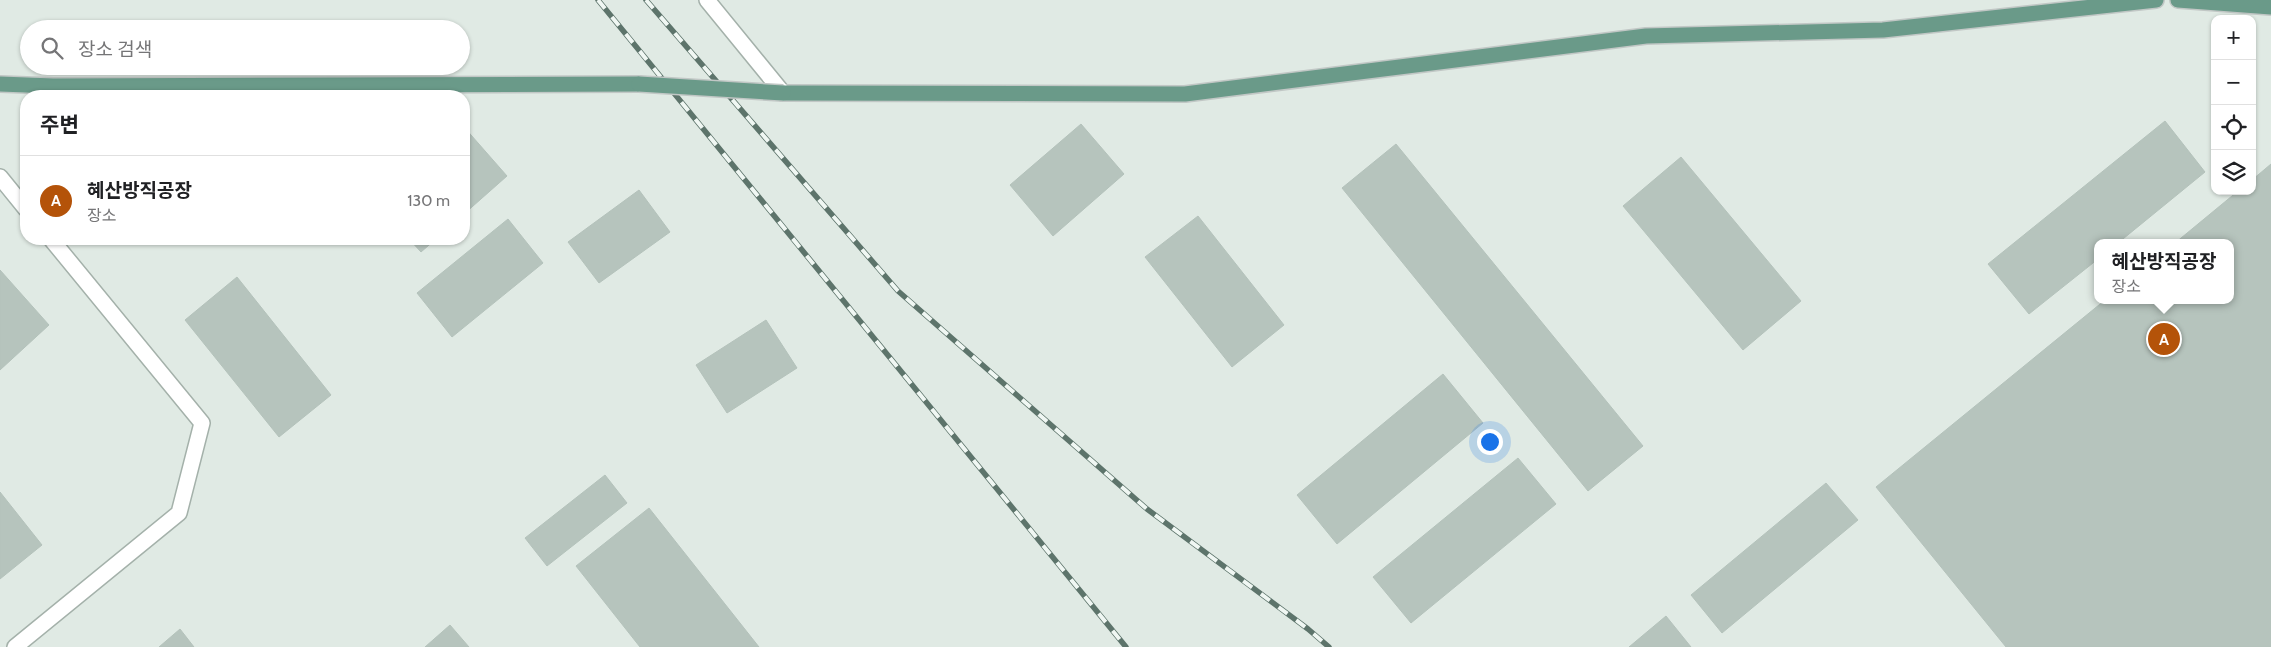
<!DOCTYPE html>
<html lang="ko">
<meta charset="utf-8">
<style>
:root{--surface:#fff;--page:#f2f2f2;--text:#202124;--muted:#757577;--line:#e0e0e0;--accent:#b45309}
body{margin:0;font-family:Cabin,"Noto Sans KR",sans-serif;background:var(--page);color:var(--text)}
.controls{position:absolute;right:15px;top:15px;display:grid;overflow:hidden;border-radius:10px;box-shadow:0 1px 4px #0004}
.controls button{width:45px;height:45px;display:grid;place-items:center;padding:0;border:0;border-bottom:1px solid var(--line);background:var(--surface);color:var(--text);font:25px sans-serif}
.you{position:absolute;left:1489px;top:441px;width:18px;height:18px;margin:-12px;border:4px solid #fff;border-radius:50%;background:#1a73e8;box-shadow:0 0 0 8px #1a73e833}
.badge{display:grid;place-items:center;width:32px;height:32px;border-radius:50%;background:var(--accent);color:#fff;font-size:16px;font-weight:700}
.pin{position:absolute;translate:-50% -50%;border:2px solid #fff;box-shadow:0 1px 5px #0006}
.popup{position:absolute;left:2094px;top:239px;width:140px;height:65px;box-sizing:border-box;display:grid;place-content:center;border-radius:10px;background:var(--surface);filter:drop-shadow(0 1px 4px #0005);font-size:16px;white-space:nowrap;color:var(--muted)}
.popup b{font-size:19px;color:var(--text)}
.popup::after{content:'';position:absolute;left:50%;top:100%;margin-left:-10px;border:10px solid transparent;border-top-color:var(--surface)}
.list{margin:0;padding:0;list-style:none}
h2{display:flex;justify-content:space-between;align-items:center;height:65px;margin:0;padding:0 20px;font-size:21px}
h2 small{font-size:16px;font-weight:400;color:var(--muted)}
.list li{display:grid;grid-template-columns:32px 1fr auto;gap:15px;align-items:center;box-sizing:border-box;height:90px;padding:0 20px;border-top:1px solid var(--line)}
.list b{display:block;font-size:19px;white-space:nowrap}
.list p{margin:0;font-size:16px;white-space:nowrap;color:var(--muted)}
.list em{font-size:16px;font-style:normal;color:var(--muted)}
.icon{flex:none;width:28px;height:28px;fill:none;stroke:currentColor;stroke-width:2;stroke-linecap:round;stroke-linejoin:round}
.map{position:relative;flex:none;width:2271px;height:647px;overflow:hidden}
.search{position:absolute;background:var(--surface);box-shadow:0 1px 4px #0004;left:20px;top:20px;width:450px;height:55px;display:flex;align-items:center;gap:12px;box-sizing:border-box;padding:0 18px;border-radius:28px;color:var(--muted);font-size:19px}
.panel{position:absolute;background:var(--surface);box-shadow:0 1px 4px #0004;left:20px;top:90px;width:450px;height:155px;border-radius:20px}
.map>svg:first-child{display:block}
.building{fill:#b6c4bd;stroke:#b4c2bb}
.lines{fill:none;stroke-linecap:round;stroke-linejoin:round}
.minor-casing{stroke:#a4b1aa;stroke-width:18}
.major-casing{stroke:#c1c7c5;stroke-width:18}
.minor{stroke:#fff;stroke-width:15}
.major{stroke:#6a9a89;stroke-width:15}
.rail-casing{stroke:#5d746b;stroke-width:5.5}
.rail{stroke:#f0f7f3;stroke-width:4;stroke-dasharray:11;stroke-linecap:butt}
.major-bridge-casing{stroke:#c1c7c5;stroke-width:18;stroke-linecap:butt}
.major-bridge{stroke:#6a9a89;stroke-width:15}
</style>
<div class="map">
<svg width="2271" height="647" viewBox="0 0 2271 647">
<rect width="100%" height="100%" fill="#e0eae4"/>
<path class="building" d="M2165 121 2205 172 2118 243H2098V259L2029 314 1988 264Z
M1081 124 1124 174 1053 236 1010 185Z
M464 127 507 176 464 214Z
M1396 144 1643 446 1588 491 1342 188Z
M1681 157 1801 301 1743 350 1623 206Z
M2271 164V647H2006L1876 487 2105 300H2230V243H2175L2238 191H2252V180Z
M639 190 670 232 599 283 568 242Z
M1198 216 1284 325 1232 367 1145 257Z
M508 219 543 263 452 337 417 293Z
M409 239H436L421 252Z
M0 270 49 325 0 370Z
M237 277 331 395 279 437 185 320Z
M766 320 797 368 727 413 696 365Z
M1443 374 1483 423 1337 544 1297 495Z
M1518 458 1556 504 1411 623 1373 577Z
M605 475 627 503 547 566 525 538Z
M1826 483 1858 520 1722 633 1691 595Z
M0 492 42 545 0 579Z
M649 508 759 647H640L576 566Z
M1666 616 1691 647H1629Z
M450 625 469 647H425Z
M180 629 194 647H159Z"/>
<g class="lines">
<g class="minor-casing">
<path id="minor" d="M707 0 783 93
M0 177 26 209
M15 647 179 513 202 423 51 239"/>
</g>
<g class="major-casing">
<path id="major" d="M2178 0 2271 7
M0 84 53 86 639 84
M783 93 1185 94 1646 36 1883 30 2156 0"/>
</g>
<use href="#minor" class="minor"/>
<use href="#major" class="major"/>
<g class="rail-casing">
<path id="rail" d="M598 0 1126 647
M646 0 898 291 1147 509 1308 629 1329 647"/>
</g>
<use href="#rail" class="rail"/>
<g class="major-bridge-casing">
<path id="major-bridge" d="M639 84 783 93"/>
</g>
<use href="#major-bridge" class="major-bridge"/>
</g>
</svg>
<div class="controls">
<button>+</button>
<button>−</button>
<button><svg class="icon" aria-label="locate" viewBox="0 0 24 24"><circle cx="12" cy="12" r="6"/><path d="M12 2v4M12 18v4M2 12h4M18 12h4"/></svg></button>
<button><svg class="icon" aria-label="layers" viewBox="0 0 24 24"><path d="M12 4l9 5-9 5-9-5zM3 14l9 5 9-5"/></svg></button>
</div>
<div class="you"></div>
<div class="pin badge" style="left:2164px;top:339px">A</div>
<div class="popup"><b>혜산방직공장</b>장소</div>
<div class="search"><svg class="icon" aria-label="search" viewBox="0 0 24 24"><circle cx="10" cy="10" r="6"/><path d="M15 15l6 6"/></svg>장소 검색</div>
<section class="panel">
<h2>주변<small></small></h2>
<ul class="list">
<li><span class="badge">A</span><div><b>혜산방직공장</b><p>장소</p></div><em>130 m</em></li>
</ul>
</section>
</div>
